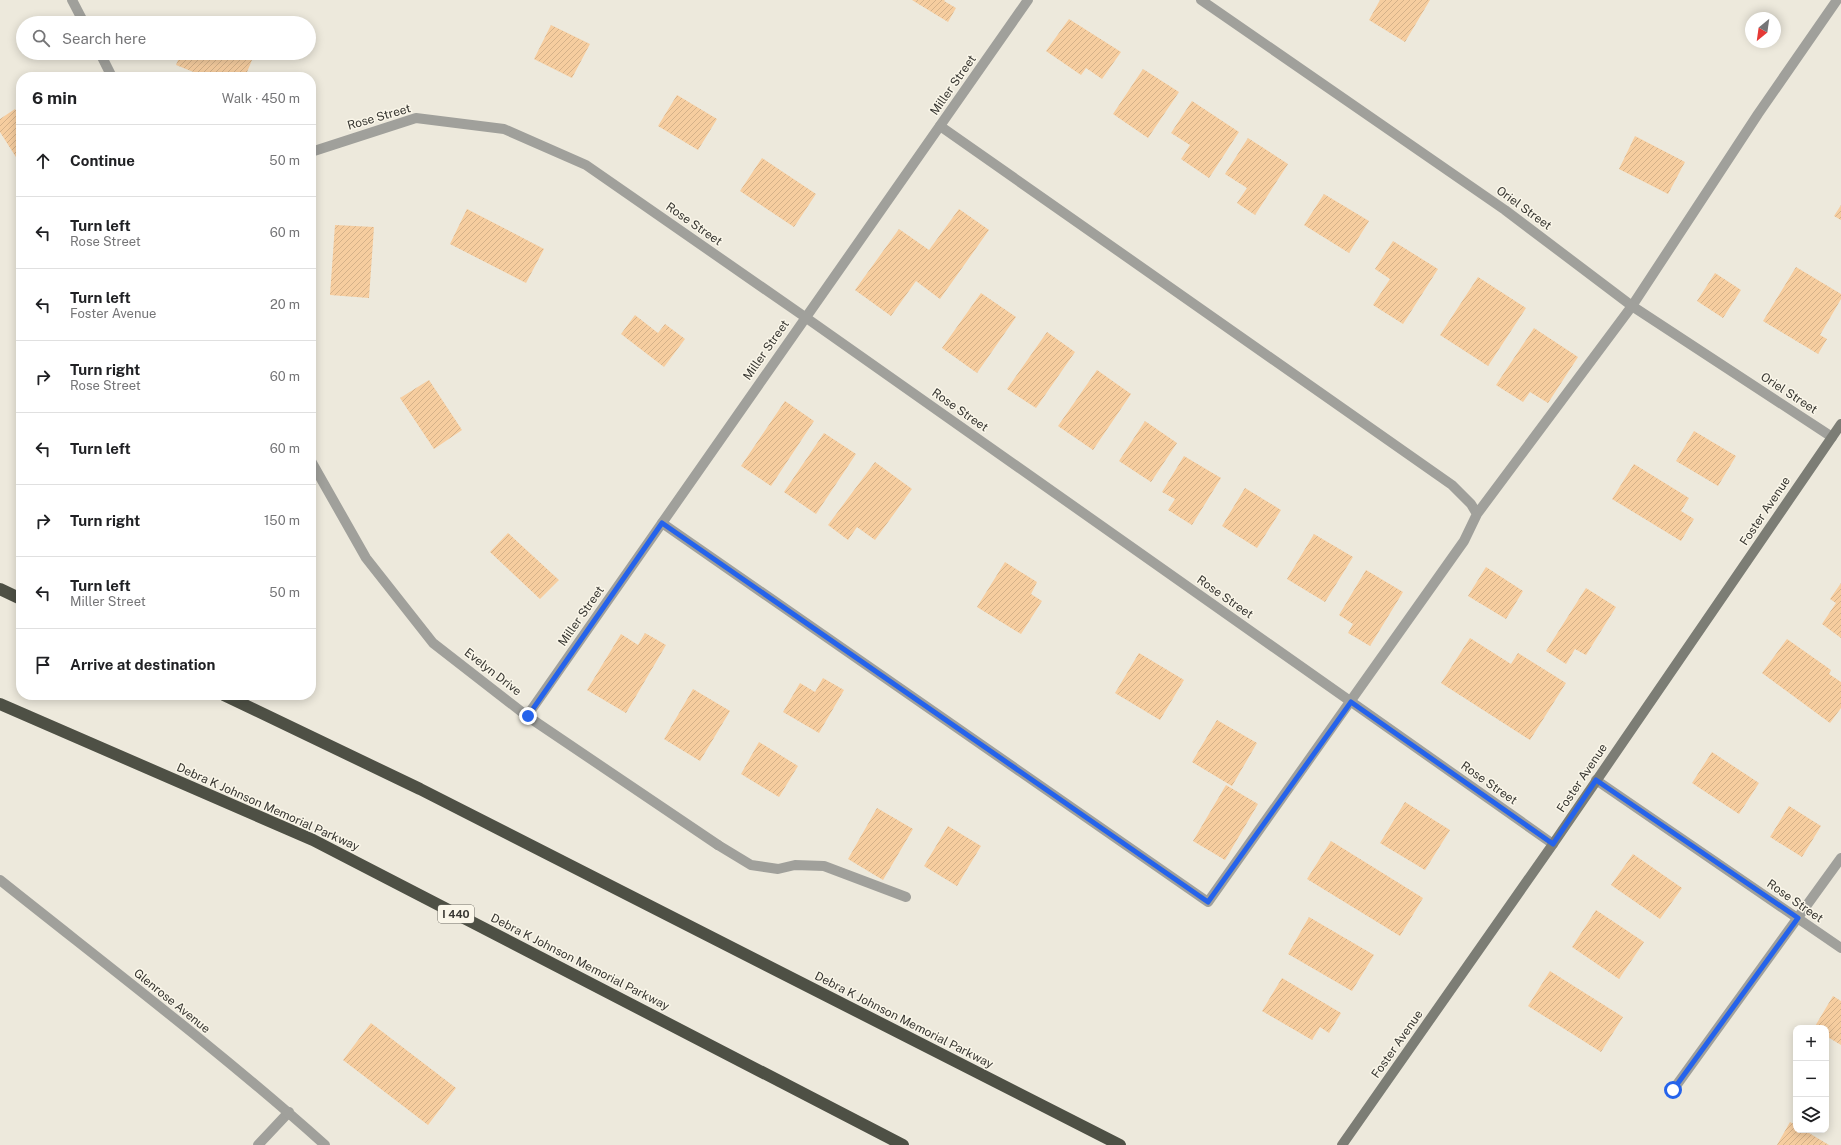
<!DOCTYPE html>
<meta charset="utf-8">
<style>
:root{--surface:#fff;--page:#f2f2f2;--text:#202124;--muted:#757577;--line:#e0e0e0}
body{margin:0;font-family:"Public Sans",sans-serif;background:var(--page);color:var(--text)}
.controls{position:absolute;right:12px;bottom:12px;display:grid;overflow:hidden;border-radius:8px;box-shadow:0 2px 10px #0003}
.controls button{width:36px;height:36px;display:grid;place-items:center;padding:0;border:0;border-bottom:1px solid var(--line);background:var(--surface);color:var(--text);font:20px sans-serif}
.compass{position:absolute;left:1745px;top:12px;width:36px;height:36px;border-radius:50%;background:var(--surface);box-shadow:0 2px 10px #0003;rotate:209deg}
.stop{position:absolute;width:12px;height:12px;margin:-9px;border:3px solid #2563eb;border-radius:50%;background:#fff}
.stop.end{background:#2563eb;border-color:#fff;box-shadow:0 1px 4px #0008}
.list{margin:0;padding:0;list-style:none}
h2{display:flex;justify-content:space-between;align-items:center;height:52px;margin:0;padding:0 16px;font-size:17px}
h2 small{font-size:13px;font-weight:400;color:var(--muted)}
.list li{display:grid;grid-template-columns:26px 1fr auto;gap:12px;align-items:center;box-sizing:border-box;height:72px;padding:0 16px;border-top:1px solid var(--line)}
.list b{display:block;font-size:15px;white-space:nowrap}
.list p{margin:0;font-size:13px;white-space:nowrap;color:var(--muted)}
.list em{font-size:13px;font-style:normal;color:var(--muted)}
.icon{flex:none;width:22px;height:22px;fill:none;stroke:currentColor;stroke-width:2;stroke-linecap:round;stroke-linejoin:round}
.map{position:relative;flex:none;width:1841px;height:1145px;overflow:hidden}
.search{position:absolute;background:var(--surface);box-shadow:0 2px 10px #0003;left:16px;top:16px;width:300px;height:44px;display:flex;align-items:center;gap:10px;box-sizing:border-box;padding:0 14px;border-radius:22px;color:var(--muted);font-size:15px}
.panel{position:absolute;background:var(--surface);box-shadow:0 2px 10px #0003;left:16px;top:72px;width:300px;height:628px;border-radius:16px}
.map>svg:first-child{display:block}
.building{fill:url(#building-hatch)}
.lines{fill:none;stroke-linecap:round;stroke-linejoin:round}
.service{stroke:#a0a09b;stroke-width:10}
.minor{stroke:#a0a09b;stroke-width:10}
.tertiary{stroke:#a0a09b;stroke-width:10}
.secondary{stroke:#7c7d75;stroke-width:10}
.motorway{stroke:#4e5045;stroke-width:12}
.route{stroke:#2563eb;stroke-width:5}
.labels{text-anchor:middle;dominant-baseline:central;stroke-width:3;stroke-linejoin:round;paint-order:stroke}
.shield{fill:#faf6e9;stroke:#727069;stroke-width:1}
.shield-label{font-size:11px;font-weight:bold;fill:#383732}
.street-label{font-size:12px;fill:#383732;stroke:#faf6e9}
</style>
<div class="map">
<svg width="1841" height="1145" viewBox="0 0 1841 1145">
<defs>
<pattern id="building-hatch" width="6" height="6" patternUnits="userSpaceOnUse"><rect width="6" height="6" fill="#f6cd9f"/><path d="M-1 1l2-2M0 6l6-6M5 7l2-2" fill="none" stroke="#d4b189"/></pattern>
</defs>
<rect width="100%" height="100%" fill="#ede9dc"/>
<path class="building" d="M912 0H945L944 1 956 8 948 22Z
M1380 0H1430L1405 42 1369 20Z
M195 17 211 23H193Z
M1069 19 1121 52 1102 79 1086 68 1081 75 1046 51Z
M551 25 590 44 572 78 534 59Z
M181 53H248L254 55 245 77H206L176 65Z
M1143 69 1179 92 1148 138 1113 114Z
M677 95 717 119 698 150 658 126Z
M1192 101 1239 132 1209 178 1181 159 1190 145 1171 133Z
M15 109 21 118V165L0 132V119Z
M1635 136 1685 162 1668 194 1619 169Z
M1248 138 1288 164 1255 215 1237 203 1247 188 1225 174Z
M762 158 816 194 794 227 740 191Z
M1324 194 1369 221 1349 253 1304 225Z
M1841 205V220L1834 216Z
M467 209 544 249 526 283 450 244Z
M959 209 989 230 940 299 916 281 891 316 855 290 899 229 929 250Z
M335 225 374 227 369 298 330 295Z
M1393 241 1438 269 1403 324 1373 305 1390 279 1375 269Z
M1796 267 1841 294V299L1820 335 1827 339 1818 354 1763 321Z
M1715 273 1741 290 1723 318 1697 301Z
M1478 277 1526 308 1488 366 1440 335Z
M981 293 1016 317 977 373 942 348Z
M635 315 658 333 665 324 685 339 664 367 621 334Z
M1534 328 1578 357 1548 403 1530 392 1523 402 1496 385Z
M1047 332 1075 352 1036 408 1007 389Z
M1097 370 1131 394 1093 450 1058 426Z
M429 380 462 430 434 449 400 398Z
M785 401 814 421 771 486 741 466Z
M1145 421 1177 443 1151 482 1119 461Z
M1694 431 1736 456 1718 486 1676 461Z
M824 433 856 454 816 514 784 492Z
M1184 456 1221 478 1192 525 1168 510 1175 499 1162 492Z
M875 462 912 489 875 540 857 527 848 540 828 525Z
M1634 464 1689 498 1681 511 1694 519 1681 541 1612 499Z
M1245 488 1281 510 1257 548 1222 526Z
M508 533 559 580 540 599 490 552Z
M1314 534 1353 557 1325 602 1287 579Z
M1005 562 1037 582 1031 594 1042 601 1021 634 977 607Z
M1486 567 1523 591 1506 619 1468 596Z
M1366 570 1403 592 1370 646 1348 633 1353 624 1339 615Z
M1841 583V638L1822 624 1836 603 1830 599Z
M1586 588 1616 607 1586 655 1575 649 1566 664 1546 651Z
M645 633 666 645 626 713 587 690 621 634 638 645Z
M1470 638 1511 664 1518 653 1566 683 1530 740 1441 683Z
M1787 639 1831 670 1829 674 1841 682V708L1830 723 1762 673Z
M1139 653 1184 680 1160 720 1115 693Z
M823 678 844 690 819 733 783 712 800 683 815 692Z
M693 689 730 711 700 761 664 739Z
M1217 720 1257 743 1232 786 1192 762Z
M759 742 798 766 779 797 741 774Z
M1712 752 1759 783 1739 814 1692 783Z
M1226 785 1258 804 1225 860 1193 841Z
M1405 802 1450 830 1425 870 1380 843Z
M1789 806 1821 826 1802 857 1770 837Z
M877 808 913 829 883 880 848 859Z
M948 826 981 846 957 886 924 866Z
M1331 841 1423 898 1400 936 1307 879Z
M1633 854 1682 888 1660 919 1611 885Z
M1596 910 1644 942 1619 979 1572 947Z
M1309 917 1374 955 1352 991 1288 954Z
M1550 971 1623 1017 1601 1052 1528 1006Z
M1282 978 1341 1013 1329 1033 1320 1027 1312 1040 1262 1011Z
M1833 996 1841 1001V1045L1826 1036V1028H1814Z
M371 1023 456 1088 428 1125 343 1060Z
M1790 1122 1796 1125V1130H1804L1829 1145H1777Z"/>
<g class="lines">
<path class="service" d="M940 126 1452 485 1471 504 1477 514
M662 523 1208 902 1464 541 1477 514 1632 306 1758 114 1837 0
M718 845 751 865 778 869 795 865 824 866 906 897
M1673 1090 1841 858
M258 1145 289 1112"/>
<path class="minor" d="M72 0 84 23
M1201 0 1505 210 1632 306 1832 437
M100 53 112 77
M311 152 416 118 504 129 586 165 805 317 1553 844
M311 461 366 558 433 643 527 716 718 845
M527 716 1028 0
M1596 780 1841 948"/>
<path class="tertiary" d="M0 880C109 967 221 1052 325 1145"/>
<path class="secondary" d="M1342 1145 1553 844 1841 424"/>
<path class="motorway" d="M0 589 21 599
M224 695 420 789 1120 1145
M0 704 313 840 903 1145"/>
</g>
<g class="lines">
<path class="route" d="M528 716 662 523 1208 902 1351 702 1553 844 1596 780 1798 918 1673 1090"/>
</g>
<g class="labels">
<rect class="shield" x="438" y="905" width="36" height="18" rx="3"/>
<g class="shield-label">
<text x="456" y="914">I 440</text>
</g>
<g class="street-label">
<text transform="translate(953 85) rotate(-55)">Miller Street</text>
<text transform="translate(379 117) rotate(-16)">Rose Street</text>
<text transform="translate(1524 208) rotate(36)">Oriel Street</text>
<text transform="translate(694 224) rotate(35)">Rose Street</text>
<text transform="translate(766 350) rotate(-55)">Miller Street</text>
<text transform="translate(1789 393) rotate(33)">Oriel Street</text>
<text transform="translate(960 410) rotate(35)">Rose Street</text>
<text transform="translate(1765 511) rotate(-56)">Foster Avenue</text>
<text transform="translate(1225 597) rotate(35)">Rose Street</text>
<text transform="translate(581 616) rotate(-55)">Miller Street</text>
<text transform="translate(493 672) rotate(38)">Evelyn Drive</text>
<text transform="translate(1582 778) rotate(-56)">Foster Avenue</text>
<text transform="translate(1489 783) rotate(35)">Rose Street</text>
<text transform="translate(268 807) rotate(24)">Debra K Johnson Memorial Parkway</text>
<text transform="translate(1795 901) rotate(35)">Rose Street</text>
<text transform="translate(580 962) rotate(27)">Debra K Johnson Memorial Parkway</text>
<text transform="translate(172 1001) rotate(39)">Glenrose Avenue</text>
<text transform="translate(904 1020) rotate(27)">Debra K Johnson Memorial Parkway</text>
<text transform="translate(1397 1044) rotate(-55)">Foster Avenue</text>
</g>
</g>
</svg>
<div class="controls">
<button>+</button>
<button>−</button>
<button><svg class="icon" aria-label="layers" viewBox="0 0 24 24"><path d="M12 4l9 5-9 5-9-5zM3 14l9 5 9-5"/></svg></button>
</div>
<svg class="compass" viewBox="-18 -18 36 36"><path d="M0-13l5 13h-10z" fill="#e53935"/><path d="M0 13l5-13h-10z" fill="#757577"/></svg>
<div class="stop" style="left:1673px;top:1090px"></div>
<div class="stop end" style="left:528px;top:716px"></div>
<div class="search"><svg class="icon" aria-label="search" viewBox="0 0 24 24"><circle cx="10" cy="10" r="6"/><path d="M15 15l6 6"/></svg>Search here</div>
<section class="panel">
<h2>6 min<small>Walk · 450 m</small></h2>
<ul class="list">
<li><svg class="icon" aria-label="ahead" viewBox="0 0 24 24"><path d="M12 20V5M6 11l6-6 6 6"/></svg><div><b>Continue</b></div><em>50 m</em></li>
<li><svg class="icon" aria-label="left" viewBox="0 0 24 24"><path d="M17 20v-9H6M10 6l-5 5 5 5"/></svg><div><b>Turn left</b><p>Rose Street</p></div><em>60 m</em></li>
<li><svg class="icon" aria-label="left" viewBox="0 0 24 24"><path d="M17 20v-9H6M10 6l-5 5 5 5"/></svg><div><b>Turn left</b><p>Foster Avenue</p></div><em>20 m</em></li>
<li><svg class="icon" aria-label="right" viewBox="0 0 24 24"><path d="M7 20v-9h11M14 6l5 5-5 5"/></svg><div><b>Turn right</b><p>Rose Street</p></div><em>60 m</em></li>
<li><svg class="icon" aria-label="left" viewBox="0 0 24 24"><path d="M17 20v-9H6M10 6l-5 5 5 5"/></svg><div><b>Turn left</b></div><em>60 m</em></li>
<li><svg class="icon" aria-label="right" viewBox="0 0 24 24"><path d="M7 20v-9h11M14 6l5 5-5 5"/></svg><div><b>Turn right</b></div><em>150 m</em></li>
<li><svg class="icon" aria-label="left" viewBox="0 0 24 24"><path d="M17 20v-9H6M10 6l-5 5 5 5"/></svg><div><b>Turn left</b><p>Miller Street</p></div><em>50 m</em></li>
<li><svg class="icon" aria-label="arrive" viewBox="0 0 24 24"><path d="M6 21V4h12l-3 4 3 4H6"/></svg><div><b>Arrive at destination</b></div></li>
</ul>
</section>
</div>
